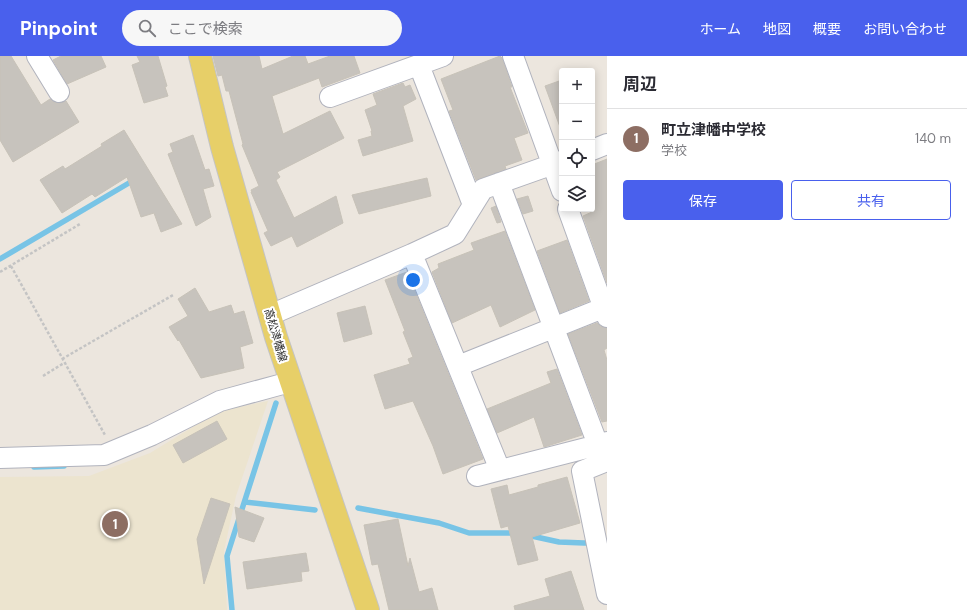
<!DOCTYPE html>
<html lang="ja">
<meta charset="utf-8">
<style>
:root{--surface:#fff;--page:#f7f7f7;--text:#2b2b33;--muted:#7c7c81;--line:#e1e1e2;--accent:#4960ed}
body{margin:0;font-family:"DM Sans","Noto Sans JP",sans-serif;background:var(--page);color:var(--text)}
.controls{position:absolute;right:12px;top:12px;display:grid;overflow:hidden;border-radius:4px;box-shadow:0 2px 10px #0003}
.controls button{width:36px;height:36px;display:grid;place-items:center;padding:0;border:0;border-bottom:1px solid var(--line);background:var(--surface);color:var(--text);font:20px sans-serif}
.you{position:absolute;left:413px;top:224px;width:14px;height:14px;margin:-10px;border:3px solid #fff;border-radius:50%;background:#1a73e8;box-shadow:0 0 0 6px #1a73e833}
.badge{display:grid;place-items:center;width:26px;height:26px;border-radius:50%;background:var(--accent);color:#fff;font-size:13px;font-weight:700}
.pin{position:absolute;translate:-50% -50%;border:2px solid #fff;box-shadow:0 1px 4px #0006}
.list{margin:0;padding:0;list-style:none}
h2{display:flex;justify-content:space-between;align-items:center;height:52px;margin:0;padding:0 16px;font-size:17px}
h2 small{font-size:13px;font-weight:400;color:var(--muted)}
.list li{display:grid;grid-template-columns:26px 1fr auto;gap:12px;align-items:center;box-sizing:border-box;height:60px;padding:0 16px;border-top:1px solid var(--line)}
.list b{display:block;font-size:15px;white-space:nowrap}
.list p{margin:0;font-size:13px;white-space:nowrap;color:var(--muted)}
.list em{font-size:13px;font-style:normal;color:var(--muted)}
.actions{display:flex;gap:8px;padding:12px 16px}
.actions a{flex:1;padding:9px 0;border:1px solid var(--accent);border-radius:4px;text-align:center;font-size:14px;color:var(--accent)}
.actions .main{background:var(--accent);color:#fff}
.icon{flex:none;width:22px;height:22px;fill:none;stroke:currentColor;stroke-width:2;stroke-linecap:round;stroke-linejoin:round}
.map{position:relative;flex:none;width:607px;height:554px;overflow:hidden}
header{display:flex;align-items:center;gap:24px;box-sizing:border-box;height:56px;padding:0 20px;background:var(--accent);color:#fff}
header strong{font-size:19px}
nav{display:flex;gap:22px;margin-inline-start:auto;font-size:14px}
.search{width:280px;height:36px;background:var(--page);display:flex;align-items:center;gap:10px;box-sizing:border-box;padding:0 14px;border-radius:22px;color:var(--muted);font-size:15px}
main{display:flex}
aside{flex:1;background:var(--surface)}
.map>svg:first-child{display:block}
.education{fill:#ece4cf}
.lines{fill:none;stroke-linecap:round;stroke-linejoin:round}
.stream{stroke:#78c4e6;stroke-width:5.5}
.building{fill:#c7c3bd;stroke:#c7c2b8}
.minor-casing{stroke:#b1b3bd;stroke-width:22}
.major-casing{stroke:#c4c4c4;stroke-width:24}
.path{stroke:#c4c4c4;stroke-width:2.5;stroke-dasharray:3 2;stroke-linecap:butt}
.minor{stroke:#fff;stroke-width:20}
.major{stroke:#e7cf68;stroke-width:22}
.labels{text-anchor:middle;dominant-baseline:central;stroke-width:4;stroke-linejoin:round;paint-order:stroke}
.street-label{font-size:11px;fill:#2b2b2b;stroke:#fff}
</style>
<header>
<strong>Pinpoint</strong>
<div class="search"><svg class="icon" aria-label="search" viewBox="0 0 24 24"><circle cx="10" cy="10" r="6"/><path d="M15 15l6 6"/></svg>ここで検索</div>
<nav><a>ホーム</a><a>地図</a><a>概要</a><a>お問い合わせ</a></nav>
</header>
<main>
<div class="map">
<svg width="607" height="554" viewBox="0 0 607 554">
<rect width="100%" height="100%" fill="#ece6de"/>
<path class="education" d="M268 345 236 440 224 495 227 554H0V421L89 420 150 397 219 355Z"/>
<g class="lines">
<path class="stream" d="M0 203 134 124
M34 411 64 410
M245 446 315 454
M358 452 439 467 469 477H517
M527 479 559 486 584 487 607 486
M232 554 227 500 276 347"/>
</g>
<path class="building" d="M0 0H11L41 49 50 43 54 46 59 47 66 45 79 66 13 106 0 84Z
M61 0H101L106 11 67 28 53 4Z
M137 0H158L167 30 165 31 168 40 144 47 132 9 140 6Z
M213 0H259L262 13 293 0H305L308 8 330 0H354L360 17 322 31 319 22 272 40 283 78 330 55 344 82 277 116 280 121 276 124 294 162 336 140 343 167 297 191 292 180 271 190 264 177 268 175 251 136H252L251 134 259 130 242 89 243 88 229 35H226L222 19 218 20Z
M500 0 502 2 512 31H510L528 77 514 82 522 104 505 110 506 113 476 124 449 55 453 54 441 23Z
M562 24V71H560L545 30Z
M403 27 405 31 410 29 416 43 403 50 413 85 363 100 358 84 372 80 371 75H372L365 54 377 49 373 38Z
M124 74 182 168 161 176 154 157 141 161 127 121 95 141 92 138 62 157 40 124 63 110 65 113 102 90 101 88Z
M193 79 205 114 209 113 214 130 203 133 211 161 196 170 168 98 173 96 170 88Z
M607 103V227L583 160 592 156V109Z
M427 122 431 140 359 158 352 139Z
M528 140 533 155 523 158 517 143Z
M496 150 501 166 497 167 491 152Z
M505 175 535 254 500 271 491 249 452 267 432 216 439 212 438 208 474 194 471 187Z
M567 184 589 245 560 257 537 195Z
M407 216 483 403 443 418 433 390 413 345 385 353 374 319 410 308 408 303 413 301 403 276 405 275 385 224Z
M195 232 209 256 231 249 234 258 244 255 253 287 240 291 244 312 201 322 179 284 178 285 169 271 188 260 178 243Z
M365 250 372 278 344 286 337 257Z
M597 267 600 270 607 272V292L604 294 607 304V365L602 366 568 278Z
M557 313 582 379 544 391 534 361 497 377 487 353 551 327 547 316Z
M217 365 227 383 183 407 173 389Z
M567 421 580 467 532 481 538 504 518 509 508 470 501 472 491 433 507 429 509 439 538 431V429Z
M211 442 230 448 204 528 197 483Z
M235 451 264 462 254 486 239 481Z
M398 463 408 510 410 502 419 536 432 532 438 554H389L378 508 372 509 364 469Z
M306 497 309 515 301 516 302 525 247 533 243 506Z
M571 515 584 554H515L514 550 550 540 545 523Z"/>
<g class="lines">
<g class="minor-casing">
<path id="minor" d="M37 0 59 36
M513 0 562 135
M419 9 473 149
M330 41 443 0
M592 94 607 88
M499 127 598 389 607 405
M568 153 607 261
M412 198 500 414
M270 259 412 198 455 178 483 133 562 105
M458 310 603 252
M0 402 104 399 152 379 220 345 290 326
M607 405 582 415 607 538
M477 420 598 389 607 386"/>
</g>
<g class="major-casing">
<path id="major" d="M200 0 222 91 276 281 368 554"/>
</g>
<path class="path" d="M11 210 105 379
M0 216 80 168
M62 303 173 239
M43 320 64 307"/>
<use href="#minor" class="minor"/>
<use href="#major" class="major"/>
</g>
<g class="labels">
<g class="street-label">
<text transform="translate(276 279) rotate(74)">高松津幡線</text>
</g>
</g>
</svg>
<div class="controls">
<button>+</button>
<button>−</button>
<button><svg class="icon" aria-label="locate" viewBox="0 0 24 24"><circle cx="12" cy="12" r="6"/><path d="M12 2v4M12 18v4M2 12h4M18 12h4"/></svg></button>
<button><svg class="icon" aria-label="layers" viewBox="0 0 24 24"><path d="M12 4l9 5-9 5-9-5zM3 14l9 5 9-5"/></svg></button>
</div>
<div class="you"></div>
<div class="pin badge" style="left:115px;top:468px;background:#8d6e63">1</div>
</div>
<aside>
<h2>周辺<small></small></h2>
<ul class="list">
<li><span class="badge" style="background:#8d6e63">1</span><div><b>町立津幡中学校</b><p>学校</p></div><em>140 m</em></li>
</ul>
<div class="actions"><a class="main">保存</a><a>共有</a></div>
</aside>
</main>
